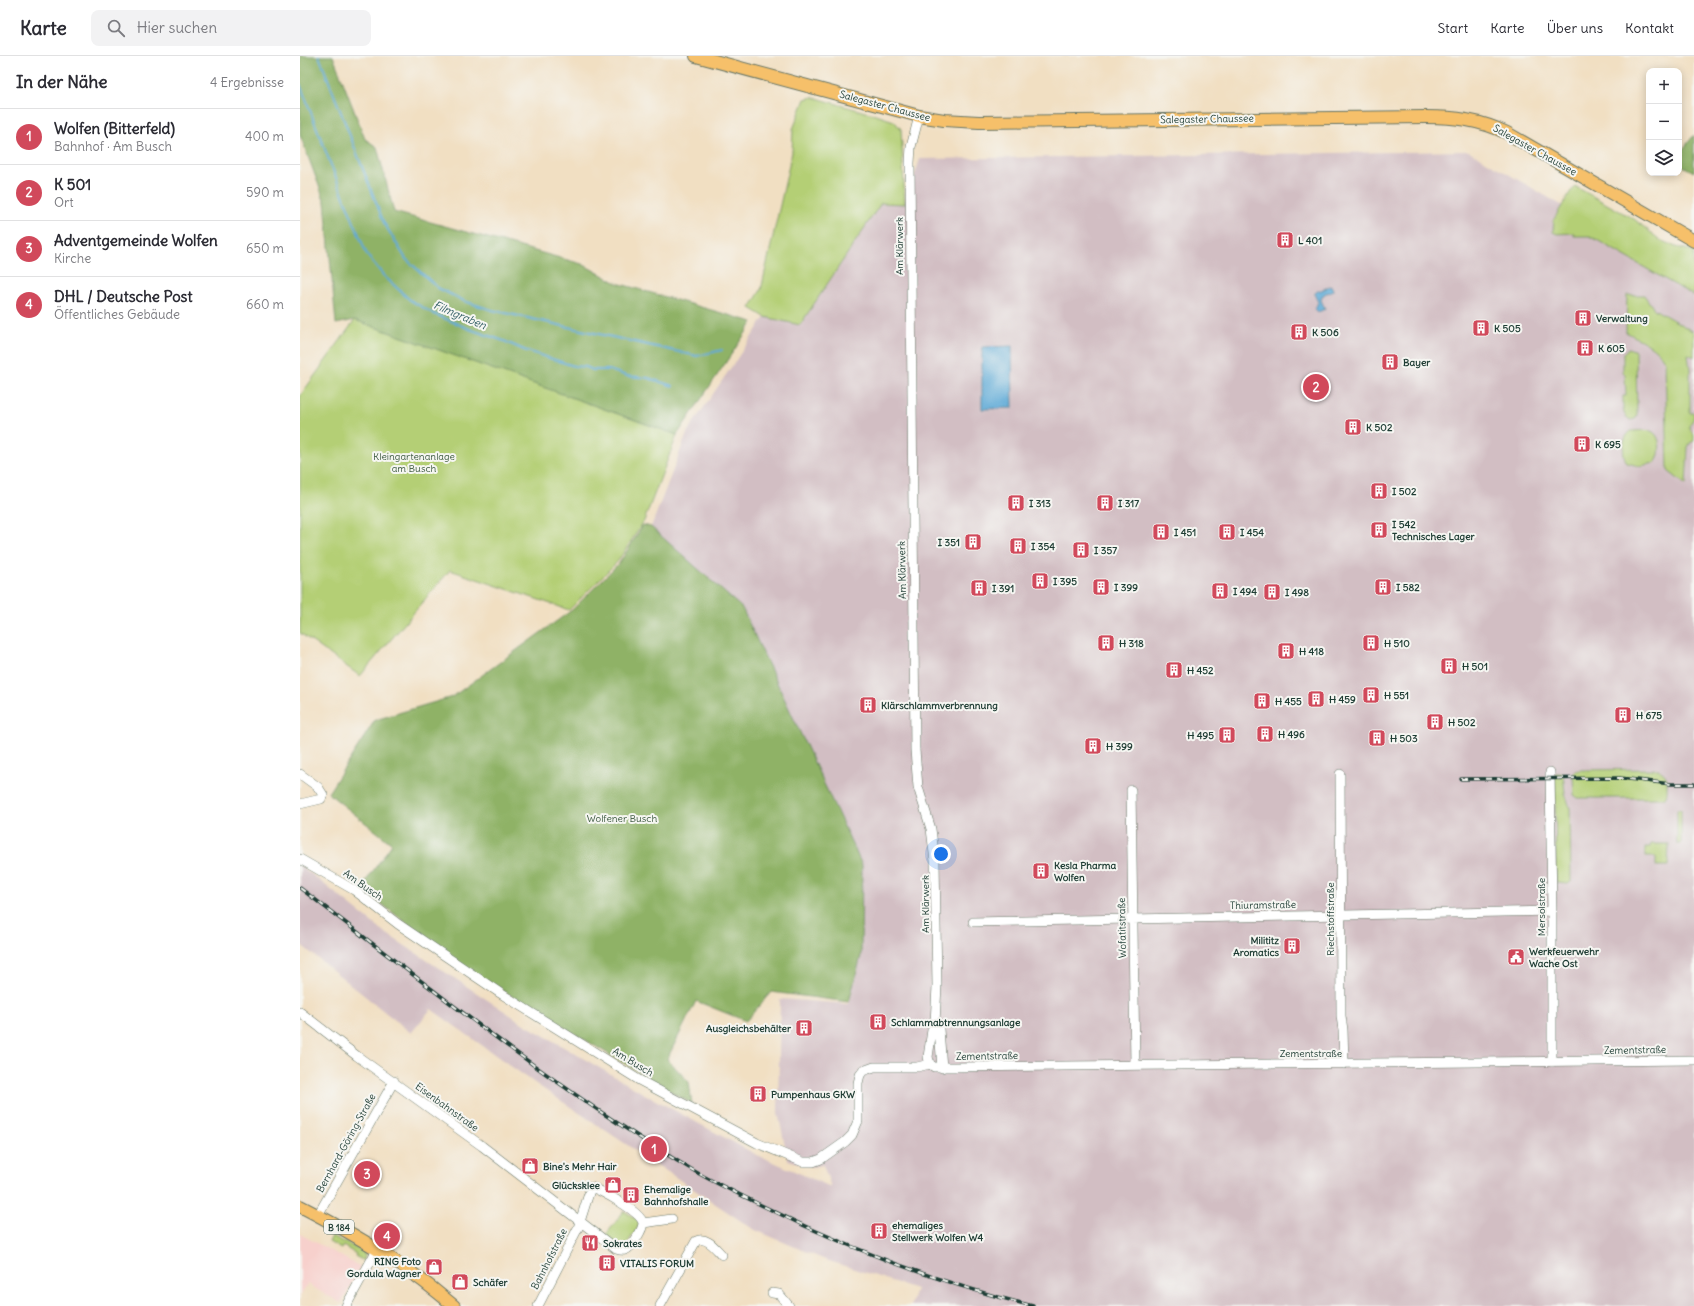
<!DOCTYPE html>
<html lang="de">
<meta charset="utf-8">
<style>
:root{--surface:#fff;--page:#f2f2f3;--text:#2b2b33;--muted:#7c7c81;--line:#e1e1e2;--accent:#d1495b}
body{margin:0;font-family:Delius,sans-serif;background:var(--page);color:var(--text)}
.controls{position:absolute;right:12px;top:12px;display:grid;overflow:hidden;border-radius:8px;box-shadow:0 2px 10px #0003}
.controls button{width:36px;height:36px;display:grid;place-items:center;padding:0;border:0;border-bottom:1px solid var(--line);background:var(--surface);color:var(--text);font:20px sans-serif}
.you{position:absolute;left:641px;top:798px;width:14px;height:14px;margin:-10px;border:3px solid #fff;border-radius:50%;background:#1a73e8;box-shadow:0 0 0 6px #1a73e833}
.badge{display:grid;place-items:center;width:26px;height:26px;border-radius:50%;background:var(--accent);color:#fff;font-size:13px;font-weight:700}
.pin{position:absolute;translate:-50% -50%;border:2px solid #fff;box-shadow:0 1px 4px #0006}
.list{margin:0;padding:0;list-style:none}
h2{display:flex;justify-content:space-between;align-items:center;height:52px;margin:0;padding:0 16px;font-size:17px}
h2 small{font-size:13px;font-weight:400;color:var(--muted)}
.list li{display:grid;grid-template-columns:26px 1fr auto;gap:12px;align-items:center;box-sizing:border-box;height:56px;padding:0 16px;border-top:1px solid var(--line)}
.list b{display:block;font-size:15px;white-space:nowrap}
.list p{margin:0;font-size:13px;white-space:nowrap;color:var(--muted)}
.list em{font-size:13px;font-style:normal;color:var(--muted)}
.icon{flex:none;width:22px;height:22px;fill:none;stroke:currentColor;stroke-width:2;stroke-linecap:round;stroke-linejoin:round}
.map{position:relative;flex:none;width:1394px;height:1250px;overflow:hidden}
header{display:flex;align-items:center;gap:24px;box-sizing:border-box;height:56px;padding:0 20px;background:var(--surface);border-bottom:1px solid var(--line)}
header strong{font-size:19px}
nav{display:flex;gap:22px;margin-inline-start:auto;font-size:14px}
.search{width:280px;height:36px;background:var(--page);display:flex;align-items:center;gap:10px;box-sizing:border-box;padding:0 14px;border-radius:8px;color:var(--muted);font-size:15px}
main{display:flex}
aside{flex:1;background:var(--surface)}
.map>svg:first-child{display:block}
.built{fill:#f7d0cc}
.industrial{fill:#d2bec3}
.green{fill:#b4cf75;stroke:#6a8654}
.forest{fill:#8fb266;stroke:#57784d}
.water{fill:#5eaad7;stroke:#3e7486}
.lines{fill:none;stroke-linecap:round;stroke-linejoin:round}
.stream{stroke:#5eaad7;stroke-width:2}
.minor-casing{stroke:#687666;stroke-width:10}
.major-casing{stroke:#687666;stroke-width:14}
.minor{stroke:#fff;stroke-width:9}
.major{stroke:#f6c06b;stroke-width:12}
.rail-casing{stroke:#1f3d34;stroke-width:3.5}
.rail{stroke:#f6f6f2;stroke-width:2;stroke-dasharray:6;stroke-linecap:butt}
.labels{text-anchor:middle;dominant-baseline:central;stroke-width:4;stroke-linejoin:round;paint-order:stroke}
.shield{fill:#f6f6f2;stroke:#60746d;stroke-width:1}
.shield-label{font-size:9px;font-weight:bold;fill:#1f3d34}
.street-label{font-size:10px;fill:#1f3d34;stroke:#f6f6f2}
.poi-label{font-size:10px;font-weight:bold;fill:#1f3d34;stroke:#f6f6f2;text-anchor:start}
.park-label{font-size:10px;fill:#3d5a41;stroke:#f6f6f2}
.water-label{font-size:11px;font-style:italic;fill:#325e65;stroke:#f6f6f2}
</style>
<header>
<strong>Karte</strong>
<div class="search"><svg class="icon" aria-label="search" viewBox="0 0 24 24"><circle cx="10" cy="10" r="6"/><path d="M15 15l6 6"/></svg>Hier suchen</div>
<nav><a>Start</a><a>Karte</a><a>Über uns</a><a>Kontakt</a></nav>
</header>
<main>
<aside>
<h2>In der Nähe<small>4 Ergebnisse</small></h2>
<ul class="list">
<li><span class="badge">1</span><div><b>Wolfen (Bitterfeld)</b><p>Bahnhof · Am Busch</p></div><em>400 m</em></li>
<li><span class="badge">2</span><div><b>K 501</b><p>Ort</p></div><em>590 m</em></li>
<li><span class="badge">3</span><div><b>Adventgemeinde Wolfen</b><p>Kirche</p></div><em>650 m</em></li>
<li><span class="badge">4</span><div><b>DHL / Deutsche Post</b><p>Öffentliches Gebäude</p></div><em>660 m</em></li>
</ul>
</aside>
<div class="map">
<svg width="1394" height="1250" viewBox="0 0 1394 1250">
<rect width="100%" height="100%" fill="#f6f6f2"/>
<filter id="ink" filterUnits="userSpaceOnUse"><feTurbulence type="fractalNoise" baseFrequency=".025" numOctaves="2"/><feDisplacementMap in="SourceGraphic" scale="8" xChannelSelector="R" yChannelSelector="G"/><feConvolveMatrix kernelMatrix="1 2 1 2 8 2 1 2 1" color-interpolation-filters="sRGB"/></filter>
<filter id="wash" filterUnits="userSpaceOnUse"><feTurbulence type="fractalNoise" baseFrequency=".012" numOctaves="4" result="noise"/><feDisplacementMap in="SourceGraphic" scale="16" xChannelSelector="R" yChannelSelector="G"/><feGaussianBlur stdDeviation="0.9" result="paint"/><feColorMatrix in="noise" values="0 0 0 0 0 0 0 0 0 0 0 0 0 0 0 0 0 1.4 0 .05"/><feComposite in="paint" operator="in"/></filter>
<g filter="url(#wash)">
<rect width="100%" height="100%" fill="#f1dfc2"/>
<path class="built" d="M0 1178 61 1211 41 1247 7 1228 0 1241Z"/>
<path class="industrial" d="M1169 95 1394 227V1250H611L616 1233 523 1203 453 1173 236 1028 131 953 111 977 0 888V809L84 876 224 968 348 1040 455 1098 531 1131 523 1109 512 1111 488 1104 478 1057 480 943 549 948 561 900V892L442 552 351 471 388 375 465 261 500 269 581 147 605 148 620 103Z"/>
<path class="green" d="M513 41 579 60 594 65 601 73 605 148 581 147 500 269 465 261 450 252 461 234 492 96 493 73 505 43Z
M1276 131 1334 163 1360 184 1376 191 1394 195V240L1290 180H1274V177L1257 178 1253 176 1254 163 1271 135Z
M1327 239H1344L1354 253 1394 276V301L1388 298 1390 314V357H1394V362L1389 370 1391 375 1394 379V385L1390 387 1388 391 1386 429 1368 415 1365 306C1358 291 1340 284 1326 276Z
M55 264 377 379 344 465 318 505 269 554 150 514 60 620 0 577V340Z
M1328 292 1334 294 1336 298 1337 359 1335 363 1331 364C1321 360 1323 349 1323 340H1326L1325 318 1323 317V298Z
M1331 375C1337 375 1348 373 1353 376 1362 382 1361 400 1355 407L1339 410 1327 407C1321 398 1322 381 1331 375Z
M1353 713C1363 714 1368 719 1367 730 1367 735 1368 738 1364 742H1278L1274 739 1273 719 1275 715 1279 714Z
M1255 717H1263L1265 737 1270 752 1271 826 1268 828 1258 827 1256 824Z
M1377 753H1381V788H1377Z
M1351 788H1369L1368 810H1356V801H1345V791H1350Z
M324 1155 338 1164 339 1170 326 1189 319 1190 305 1180Z
M32 1180 64 1196 65 1200 64 1205 55 1200 56 1198 43 1190 41 1193 29 1186Z"/>
<path class="forest" d="M0 0H33L65 83 77 91 94 156 282 208 317 227 453 266 377 379 55 264 36 268 25 146 0 79Z
M1394 79V116L1379 108V98Z
M343 469 351 471 442 552 562 809 561 900 549 946 471 936 446 965 396 945 367 1003 389 1026 392 1048 165 912 61 832 92 788 28 737 75 664 152 641 272 554 320 506Z"/>
<path class="water" d="M1029 230 1032 231 1033 234 1032 236 1026 237 1022 240 1021 244 1025 253 1018 256 1015 253 1018 246 1015 240V237C1019 233 1023 235 1029 230Z
M712 290 713 352 682 353V291Z"/>
<g class="lines">
<path class="stream" d="M19 0 84 167 106 203 138 232 164 245 192 254 397 300 422 294
M0 28 29 104 67 199 84 220 110 244 134 258 172 274 204 285 224 294 274 310 286 311 293 314H309L327 320 348 322 373 330"/>
</g>
</g>
<g filter="url(#ink)">
<g class="lines">
<g class="minor-casing">
<path id="minor" d="M619 60 611 91 610 107 615 694 618 731 631 773 635 805 637 930 635 967 632 974 628 1001 630 1008
M1250 716 1252 855V1006
M0 718 18 731 23 739 21 743 0 748
M1040 718 1041 960 1043 974 1044 1008
M831 734 835 1009
M0 803 54 834 98 868 200 937 339 1024 457 1087 503 1106H513L521 1103 545 1086 552 1079 558 1065V1027L560 1019 563 1015 574 1011H617L630 1008
M673 866 1252 855
M0 956 57 1000 182 1090 316 1193C319 1194 322 1195 325 1194 332 1192 343 1173 343 1167
M635 967 639 973 642 1012
M630 1008 634 1011H655L1394 1004
M18 1159 94 1025
M472 1237 479 1238 489 1250
M46 1250 78 1192
M238 1250 278 1172 291 1131C302 1135 341 1156 343 1167L372 1163
M360 1250 396 1185C407 1180 415 1192 422 1199"/>
</g>
<g class="major-casing">
<path id="major" d="M396 0 619 60 644 64 679 66 1126 61C1155 61 1180 64 1207 77L1394 185
M0 1150C58 1180 104 1207 154 1250"/>
</g>
<use href="#minor" class="minor"/>
<use href="#major" class="major"/>
<g class="rail-casing">
<path id="rail" d="M1161 723 1320 722 1371 728H1394
M0 832C129 930 256 1034 396 1116 417 1128 439 1138 461 1149 547 1192 639 1227 733 1250"/>
</g>
<use href="#rail" class="rail"/>
</g>
</g>
<defs>
<g id="building-square" transform="scale(0.9)"><rect x="-9" y="-9" width="18" height="18" rx="4" fill="#d1495b" stroke="#f6f6f2"/><path d="M-4-6H4V6H1V3H-1V6H-4ZM-2.5-4.3h1.7v1.8h-1.7ZM.8-4.3h1.7v1.8H.8ZM-2.5-1h1.7V.8h-1.7ZM.8-1h1.7V.8H.8Z" fill="#fff"/></g>
<g id="civic-square" transform="scale(0.9)"><rect x="-9" y="-9" width="18" height="18" rx="4" fill="#d1495b" stroke="#f6f6f2"/><path d="M-.6-6.5H3V-4.5H.6V-3L4-1V1h2V6H-6V1h2V-1L-.6-3ZM-1.2 2.5V6h2.4V2.5Z" fill="#fff"/></g>
<g id="shop-square" transform="scale(0.9)"><rect x="-9" y="-9" width="18" height="18" rx="4" fill="#d1495b" stroke="#f6f6f2"/><path d="M-5-2.5h2.3a2.7 3.5 0 0 1 5.4 0H5L5.5 6h-11ZM-1.5-2.5h3a1.5 2.3 0 0 0-3 0Z" fill="#fff"/></g>
<g id="restaurant-square" transform="scale(0.9)"><rect x="-9" y="-9" width="18" height="18" rx="4" fill="#d1495b" stroke="#f6f6f2"/><path d="M-5-6h1v4h1v-4h1v4h1v-4h1v5L-1.5 .5V6h-2V.5L-5-1ZM5-6V6H3V1.5H1.5Q1.5-4 5-6Z" fill="#fff"/></g>
</defs>
<g fill-rule="evenodd">
<use href="#building-square" x="985" y="184"/>
<use href="#building-square" x="1283" y="262"/>
<use href="#building-square" x="1181" y="272"/>
<use href="#building-square" x="999" y="276"/>
<use href="#building-square" x="1285" y="292"/>
<use href="#building-square" x="1090" y="306"/>
<use href="#building-square" x="1053" y="371"/>
<use href="#building-square" x="1282" y="388"/>
<use href="#building-square" x="1079" y="435"/>
<use href="#building-square" x="716" y="447"/>
<use href="#building-square" x="805" y="447"/>
<use href="#building-square" x="1079" y="474"/>
<use href="#building-square" x="861" y="476"/>
<use href="#building-square" x="927" y="476"/>
<use href="#building-square" x="673" y="486"/>
<use href="#building-square" x="718" y="490"/>
<use href="#building-square" x="781" y="494"/>
<use href="#building-square" x="740" y="525"/>
<use href="#building-square" x="801" y="531"/>
<use href="#building-square" x="1083" y="531"/>
<use href="#building-square" x="679" y="532"/>
<use href="#building-square" x="920" y="535"/>
<use href="#building-square" x="972" y="536"/>
<use href="#building-square" x="806" y="587"/>
<use href="#building-square" x="1071" y="587"/>
<use href="#building-square" x="986" y="595"/>
<use href="#building-square" x="1149" y="610"/>
<use href="#building-square" x="874" y="614"/>
<use href="#building-square" x="1071" y="639"/>
<use href="#building-square" x="1016" y="643"/>
<use href="#building-square" x="962" y="645"/>
<use href="#building-square" x="568" y="649"/>
<use href="#building-square" x="1323" y="659"/>
<use href="#building-square" x="1135" y="666"/>
<use href="#building-square" x="965" y="678"/>
<use href="#building-square" x="927" y="679"/>
<use href="#building-square" x="1077" y="682"/>
<use href="#building-square" x="793" y="690"/>
<use href="#building-square" x="741" y="815"/>
<use href="#building-square" x="992" y="890"/>
<use href="#civic-square" x="1216" y="901"/>
<use href="#building-square" x="578" y="966"/>
<use href="#building-square" x="504" y="972"/>
<use href="#building-square" x="458" y="1038"/>
<use href="#shop-square" x="230" y="1110"/>
<use href="#shop-square" x="313" y="1129"/>
<use href="#building-square" x="331" y="1139"/>
<use href="#building-square" x="579" y="1175"/>
<use href="#restaurant-square" x="290" y="1187"/>
<use href="#building-square" x="307" y="1207"/>
<use href="#shop-square" x="134" y="1211"/>
<use href="#shop-square" x="160" y="1226"/>
</g>
<g class="labels">
<rect class="shield" x="24" y="1164" width="30" height="14" rx="3"/>
<g class="shield-label">
<text x="39" y="1171">B 184</text>
</g>
<g class="street-label">
<text transform="translate(585 50) rotate(15)">Salegaster Chaussee</text>
<text transform="translate(907 63) rotate(-1)">Salegaster Chaussee</text>
<text transform="translate(1235 94) rotate(29)">Salegaster Chaussee</text>
<text transform="translate(599 190) rotate(-90)">Am Klärwerk</text>
<text transform="translate(602 514) rotate(-91)">Am Klärwerk</text>
<text transform="translate(63 829) rotate(35)">Am Busch</text>
<text transform="translate(625 848) rotate(-90)">Am Klärwerk</text>
<text transform="translate(963 849) rotate(-1)">Thiuramstraße</text>
<text transform="translate(1241 851) rotate(-90)">Mersolstraße</text>
<text transform="translate(1030 863) rotate(-90)">Riechstoffstraße</text>
<text transform="translate(822 872) rotate(-91)">Wofatitstraße</text>
<text transform="translate(1335 994) rotate(-1)">Zementstraße</text>
<text x="1011" y="997">Zementstraße</text>
<text transform="translate(687 1000) rotate(-1)">Zementstraße</text>
<text transform="translate(333 1006) rotate(31)">Am Busch</text>
<text transform="translate(147 1051) rotate(36)">Eisenbahnstraße</text>
<text transform="translate(46 1087) rotate(-61)">Bernhard-Göring-Straße</text>
<text transform="translate(249 1203) rotate(-63)">Bahnhofstraße</text>
</g>
<g class="poi-label">
<text x="998" y="184">L 401</text>
<text x="1296" y="262">Verwaltung</text>
<text x="1194" y="272">K 505</text>
<text x="1012" y="276">K 506</text>
<text x="1298" y="292">K 605</text>
<text x="1103" y="306">Bayer</text>
<text x="1066" y="371">K 502</text>
<text x="1295" y="388">K 695</text>
<text x="1092" y="435">I 502</text>
<text x="729" y="447">I 313</text>
<text x="818" y="447">I 317</text>
<text x="1092" y="468">I 542<tspan x="1092" dy="12">Technisches Lager</tspan></text>
<text x="874" y="476">I 451</text>
<text x="940" y="476">I 454</text>
<text x="660" y="486" text-anchor="end">I 351</text>
<text x="731" y="490">I 354</text>
<text x="794" y="494">I 357</text>
<text x="753" y="525">I 395</text>
<text x="814" y="531">I 399</text>
<text x="1096" y="531">I 582</text>
<text x="692" y="532">I 391</text>
<text x="933" y="535">I 494</text>
<text x="985" y="536">I 498</text>
<text x="819" y="587">H 318</text>
<text x="1084" y="587">H 510</text>
<text x="999" y="595">H 418</text>
<text x="1162" y="610">H 501</text>
<text x="887" y="614">H 452</text>
<text x="1084" y="639">H 551</text>
<text x="1029" y="643">H 459</text>
<text x="975" y="645">H 455</text>
<text x="581" y="649">Klärschlammverbrennung</text>
<text x="1336" y="659">H 675</text>
<text x="1148" y="666">H 502</text>
<text x="978" y="678">H 496</text>
<text x="914" y="679" text-anchor="end">H 495</text>
<text x="1090" y="682">H 503</text>
<text x="806" y="690">H 399</text>
<text x="754" y="809">Kesla Pharma<tspan x="754" dy="12">Wolfen</tspan></text>
<text x="979" y="884" text-anchor="end">Milititz<tspan x="979" dy="12">Aromatics</tspan></text>
<text x="1229" y="895">Werkfeuerwehr<tspan x="1229" dy="12">Wache Ost</tspan></text>
<text x="591" y="966">Schlammabtrennungsanlage</text>
<text x="491" y="972" text-anchor="end">Ausgleichsbehälter</text>
<text x="471" y="1038">Pumpenhaus GKW</text>
<text x="243" y="1110">Bine's Mehr Hair</text>
<text x="300" y="1129" text-anchor="end">Glücksklee</text>
<text x="344" y="1133">Ehemalige<tspan x="344" dy="12">Bahnhofshalle</tspan></text>
<text x="592" y="1169">ehemaliges<tspan x="592" dy="12">Stellwerk Wolfen W4</tspan></text>
<text x="303" y="1187">Sokrates</text>
<text x="121" y="1205" text-anchor="end">RING Foto<tspan x="121" dy="12">Gordula Wagner</tspan></text>
<text x="320" y="1207">VITALIS FORUM</text>
<text x="173" y="1226">Schäfer</text>
</g>
<g class="park-label">
<text x="114" y="400">Kleingartenanlage<tspan x="114" dy="12">am Busch</tspan></text>
<text x="322" y="762">Wolfener Busch</text>
</g>
<g class="water-label">
<text transform="translate(160 259) rotate(23)">Filmgraben</text>
</g>
</g>
</svg>
<div class="controls">
<button>+</button>
<button>−</button>
<button><svg class="icon" aria-label="layers" viewBox="0 0 24 24"><path d="M12 4l9 5-9 5-9-5zM3 14l9 5 9-5"/></svg></button>
</div>
<div class="you"></div>
<div class="pin badge" style="left:354px;top:1093px">1</div>
<div class="pin badge" style="left:1016px;top:331px">2</div>
<div class="pin badge" style="left:67px;top:1118px">3</div>
<div class="pin badge" style="left:87px;top:1180px">4</div>
</div>
</main>
